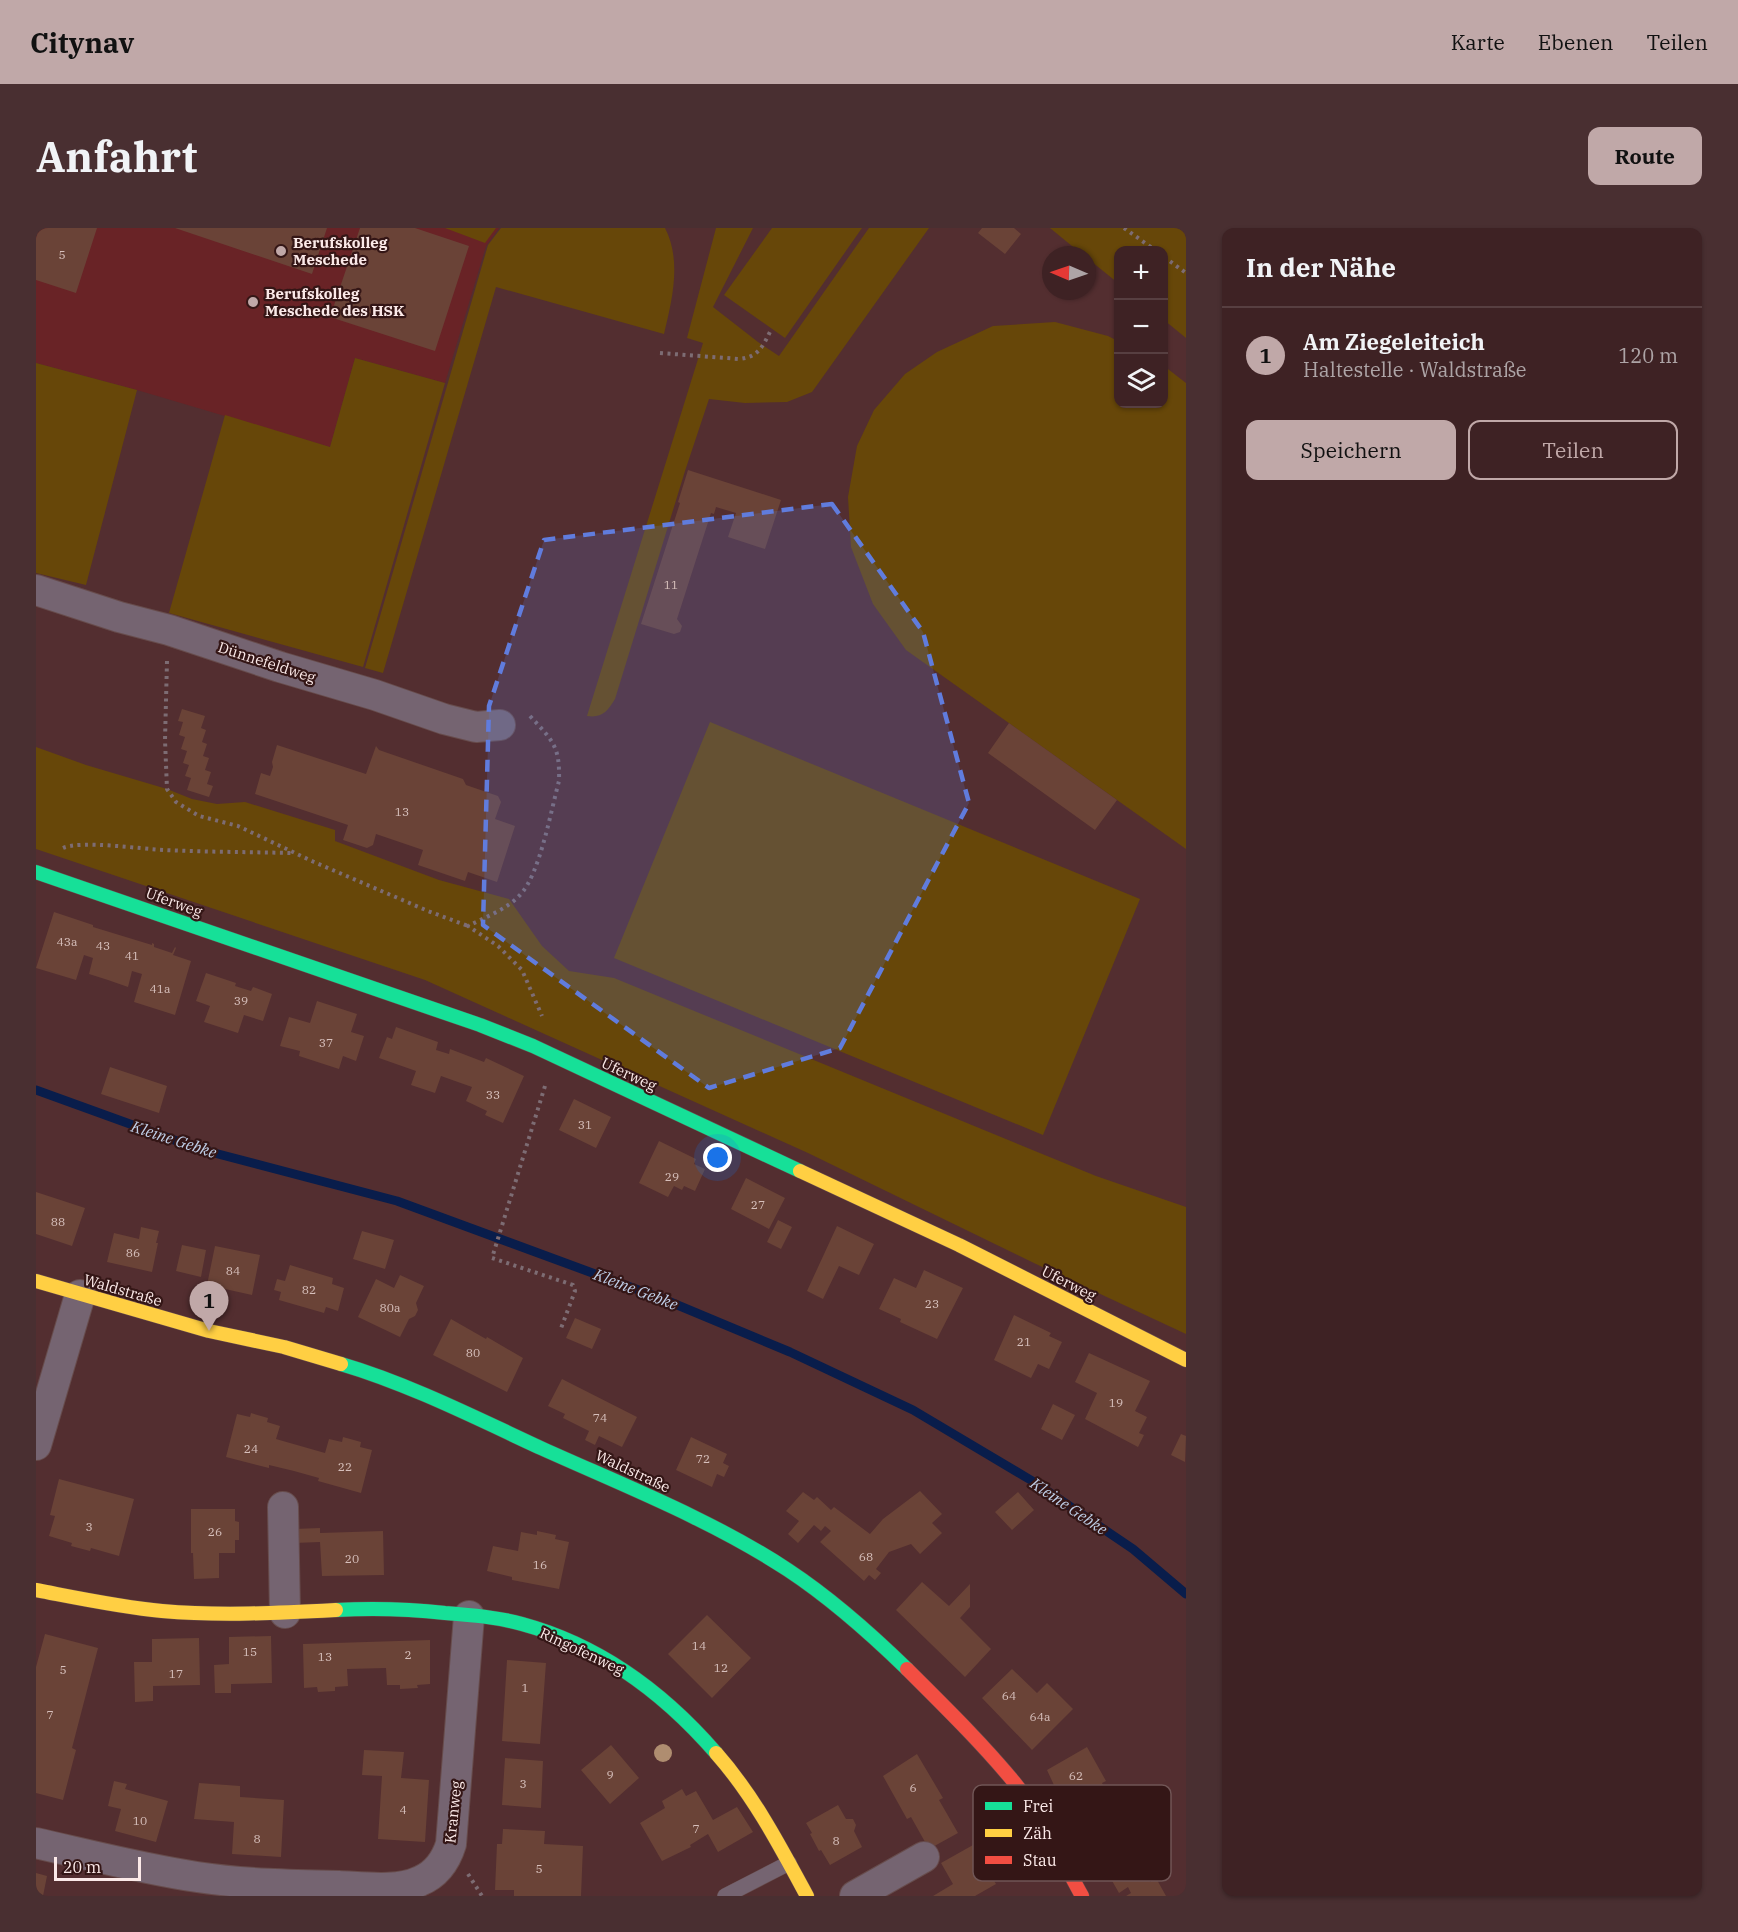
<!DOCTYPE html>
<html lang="de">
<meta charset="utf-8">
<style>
:root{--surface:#3e2224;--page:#492f31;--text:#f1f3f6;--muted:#ada4a6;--line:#573f41;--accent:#c0a8a8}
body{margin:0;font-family:"IBM Plex Serif",serif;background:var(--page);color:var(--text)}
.controls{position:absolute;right:18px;top:18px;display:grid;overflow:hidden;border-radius:12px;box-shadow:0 2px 4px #0004}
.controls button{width:54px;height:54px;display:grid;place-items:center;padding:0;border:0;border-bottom:2px solid var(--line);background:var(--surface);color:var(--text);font:30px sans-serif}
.compass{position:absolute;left:1006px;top:18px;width:54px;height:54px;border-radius:50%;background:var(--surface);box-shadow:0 2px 4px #0004;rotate:272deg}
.scale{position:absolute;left:18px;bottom:15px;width:87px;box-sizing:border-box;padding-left:6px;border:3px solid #fbe9e8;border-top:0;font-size:16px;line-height:21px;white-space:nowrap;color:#fbe9e8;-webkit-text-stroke:4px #341616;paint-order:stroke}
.you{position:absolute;left:682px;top:930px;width:21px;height:21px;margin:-15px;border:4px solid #fff;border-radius:50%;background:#1a73e8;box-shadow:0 0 0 9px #1a73e833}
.badge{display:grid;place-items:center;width:39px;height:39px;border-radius:50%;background:var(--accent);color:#111;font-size:20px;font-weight:700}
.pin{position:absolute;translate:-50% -50px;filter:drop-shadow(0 2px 3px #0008)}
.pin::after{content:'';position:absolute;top:32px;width:21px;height:18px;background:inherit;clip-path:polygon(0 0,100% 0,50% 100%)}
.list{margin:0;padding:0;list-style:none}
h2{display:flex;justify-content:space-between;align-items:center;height:78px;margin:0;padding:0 24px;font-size:26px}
h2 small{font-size:20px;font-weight:400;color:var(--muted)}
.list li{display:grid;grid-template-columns:39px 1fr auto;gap:18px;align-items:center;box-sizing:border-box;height:96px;padding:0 24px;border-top:2px solid var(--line)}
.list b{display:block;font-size:22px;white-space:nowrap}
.list p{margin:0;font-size:20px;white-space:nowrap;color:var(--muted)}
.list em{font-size:20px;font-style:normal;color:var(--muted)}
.actions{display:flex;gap:12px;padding:18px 24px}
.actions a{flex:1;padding:14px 0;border:2px solid var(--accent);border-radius:12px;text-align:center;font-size:21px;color:var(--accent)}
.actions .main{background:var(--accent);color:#111}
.icon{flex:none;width:33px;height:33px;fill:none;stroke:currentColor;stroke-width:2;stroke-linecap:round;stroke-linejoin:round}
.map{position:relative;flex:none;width:1150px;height:1668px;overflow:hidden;border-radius:12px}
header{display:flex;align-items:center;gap:36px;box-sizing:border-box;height:84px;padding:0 30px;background:var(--accent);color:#111}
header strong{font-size:28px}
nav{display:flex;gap:33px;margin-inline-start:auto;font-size:21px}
.intro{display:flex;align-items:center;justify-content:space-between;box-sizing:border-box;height:144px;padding:0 36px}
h1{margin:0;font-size:42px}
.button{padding:15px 27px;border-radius:12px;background:var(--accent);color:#111;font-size:21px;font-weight:700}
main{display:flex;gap:36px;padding:0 36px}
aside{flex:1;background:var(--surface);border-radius:12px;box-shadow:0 2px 4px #0004}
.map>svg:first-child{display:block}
.built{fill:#692326}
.green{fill:#674709}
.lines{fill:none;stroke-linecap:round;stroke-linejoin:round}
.stream{stroke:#091d4b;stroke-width:9}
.building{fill:#6a4337}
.lane-casing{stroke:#674c4c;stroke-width:16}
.street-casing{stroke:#674c4c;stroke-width:32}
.fast-casing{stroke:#674c4c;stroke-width:15}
.slow-casing{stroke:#674c4c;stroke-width:15}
.jam-casing{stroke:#674c4c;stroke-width:15}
.path{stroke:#7d6c73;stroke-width:4;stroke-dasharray:3 4.5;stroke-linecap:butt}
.lane{stroke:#756471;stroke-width:15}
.street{stroke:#756471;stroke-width:30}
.fast{stroke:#16e098;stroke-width:14}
.slow{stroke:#ffcf43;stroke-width:14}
.jam{stroke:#f24e42;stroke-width:14}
.tree{fill:#af8d70}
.marked{fill:#607cdd;fill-opacity:0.2;stroke:#607cdd;stroke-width:4.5;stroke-dasharray:12 8;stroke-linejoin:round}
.poi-dot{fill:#c0a8a8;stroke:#341616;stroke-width:2}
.labels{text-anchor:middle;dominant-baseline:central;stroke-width:4.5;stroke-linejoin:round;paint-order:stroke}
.number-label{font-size:12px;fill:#d7c0bc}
.poi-label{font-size:15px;font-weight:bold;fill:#fbe9e8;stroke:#341616;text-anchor:start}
.street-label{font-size:15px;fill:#fbe9e8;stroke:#341616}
.water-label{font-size:16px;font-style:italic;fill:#bfcee7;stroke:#341616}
.key{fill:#341616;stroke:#705555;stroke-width:1.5}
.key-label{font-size:16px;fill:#fbe9e8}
</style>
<header>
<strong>Citynav</strong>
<nav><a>Karte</a><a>Ebenen</a><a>Teilen</a></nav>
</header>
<div class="intro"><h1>Anfahrt</h1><a class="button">Route</a></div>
<main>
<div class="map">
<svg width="1150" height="1668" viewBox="0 0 1150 1668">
<rect width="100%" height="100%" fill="#532e30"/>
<path class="built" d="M0 0H463L450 18 409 155 319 130 294 219 101 162 0 135Z"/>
<path class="green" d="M409 0H460L449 15Z
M465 0H629C646 33 636 72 628 106L460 59 347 445 329 440 452 17Z
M680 0H717L677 79 722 114 743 128 833 0H893L776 164 751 174 709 175 673 171 649 243 579 471C571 484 566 490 551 488L667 115 651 110Z
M736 0H826L749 110 688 67Z
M1014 0H1150V110L1128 92V22H1082V55L1051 30V27H1047Z
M1019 94 1072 108 1082 113V176H1128V138L1150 155V621L870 422 837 376 815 319 812 269 821 218 838 182 869 146 901 124 957 98Z
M319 130 409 155 327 439 133 385 189 187 294 219Z
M0 135 101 162 50 357 0 345Z
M674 494 1104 671 1007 907 578 730Z
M0 519 50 537 131 561 156 571 181 576 209 574 299 602V613L403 652 473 671 506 718 533 743 578 750 1060 948 1150 979V1106L1000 1036 772 925 389 752 0 621Z"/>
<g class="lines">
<path class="stream" d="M0 862 163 921 361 973 627 1071 754 1124 877 1182 998 1254 1097 1321 1150 1366"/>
</g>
<path class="building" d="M0 0H61L40 65 0 52Z
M139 0H291L276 46Z
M324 0H379L433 18 399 123 294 89Z
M946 0H978L985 6 969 26 942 5Z
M652 242 745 272 729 321 692 309 700 285 680 279 678 286 675 285 641 391 646 398 644 404 638 406 605 396 644 275 642 274Z
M146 481 169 488 165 500 170 502 166 514 171 516 167 528 173 530 169 542 175 544 171 556 177 558 173 569 151 562 155 550 149 548 153 537 147 535 151 523 145 521 149 509 143 507 147 494 142 493Z
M973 495 1081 572 1059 602 952 525Z
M241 517 330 546 340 518 343 522 427 551 430 557 462 568 465 574 459 591 479 598 461 654 432 644 429 653 382 637 387 622 340 606 337 617 331 620 307 612 312 597 219 566 225 545 234 548 237 539 236 534Z
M18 684 57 697V699L116 717V715L118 716V719L136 725 139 719 140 720 137 727 155 733 139 787 98 774 106 746 96 743 92 759 72 752 53 746 57 730 48 727 40 752 0 740Z
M170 745 200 755 199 758 215 763 217 759 236 766 227 793 208 787 202 805 168 794 174 778 160 773Z
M281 773 321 786 315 804 328 808 320 833 307 828 303 841 263 828 264 823 244 818 253 789 274 795Z
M360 799 402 814 400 822 413 826 414 821 448 834 450 830 488 848 467 895 449 887 451 883 430 873 436 859 405 848 399 865 375 857 380 843 343 830 351 809 356 811Z
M74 839 131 858 123 885 65 866Z
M538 871 575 889 560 920 523 902Z
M623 913 660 931 658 936 669 941 659 963 648 958 646 962 638 958 632 969 603 955Z
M710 950 749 970 733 1001 695 981Z
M0 964 49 980 36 1018 0 1006Z
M742 992 756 999 745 1021 731 1014Z
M801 998 838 1016 823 1047 803 1038 787 1071 771 1063Z
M105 999 123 1003 120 1015H122L116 1044 71 1034 78 1005 103 1011Z
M326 1003 358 1012 349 1041 317 1031Z
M146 1017 170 1022 165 1049 140 1043Z
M179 1018 224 1027 216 1067 171 1057Z
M254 1037 297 1050 296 1056 308 1060 302 1083 290 1079 288 1085 243 1072 245 1064 238 1062 241 1051 249 1053Z
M888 1042 927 1060 901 1111 864 1094 865 1091 843 1081 858 1050 880 1060Z
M364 1047 388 1058 380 1075 382 1082 379 1088 373 1091 364 1109 322 1089 340 1051 358 1060Z
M978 1087 1015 1105 1013 1108 1026 1114 1013 1141 1002 1136 995 1150 958 1132Z
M539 1090 565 1101 556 1121 530 1110Z
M415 1091 450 1111 451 1109 487 1130 471 1164 397 1127Z
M1053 1125 1114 1153 1099 1183 1111 1189 1103 1205 1108 1207 1102 1219 1049 1191 1061 1165 1039 1154Z
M526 1151 601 1189 586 1219 563 1208 559 1217 549 1212 553 1203 527 1190 529 1186 512 1178Z
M1017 1176 1039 1187 1026 1212 1005 1201Z
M215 1185 232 1190 231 1194 244 1198 240 1211 289 1225 293 1211 306 1214 307 1209 325 1214 324 1219 336 1222 325 1265 282 1253 283 1250 258 1243 233 1237V1240L190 1229 201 1186 214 1189Z
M1145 1206 1150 1208 1149 1234 1135 1227Z
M655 1209 691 1226 687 1235 693 1238 688 1249 681 1246 676 1259 640 1242Z
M23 1251 98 1271 83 1328 55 1320 54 1323 35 1318 36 1315 13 1308 19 1288 14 1287Z
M884 1263 906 1286 896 1295 906 1305 884 1326 875 1316 853 1324 840 1341 845 1345 839 1352 833 1347 828 1353 784 1314 795 1303 789 1298 785 1303 778 1297 762 1315 752 1306 763 1293 750 1283 767 1264 778 1272 781 1269 795 1282 798 1279 834 1306 847 1291Z
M982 1264 998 1282 976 1302 959 1284Z
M155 1281H199V1293L203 1294V1312H199V1325H183V1350L158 1351 157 1325H155Z
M284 1300V1305L347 1303 348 1347 286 1348 284 1314 258 1315V1301Z
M501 1303 520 1307 519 1311 533 1314 523 1361 476 1352V1349L451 1343 457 1318 482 1323 485 1304 501 1307Z
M886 1354 913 1378 934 1356V1379L924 1390 955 1421 929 1449 860 1382Z
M671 1387 715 1430 676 1470 632 1426Z
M9 1406 62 1420 36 1520 40 1522 27 1572 0 1565V1439Z
M235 1408 236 1455 195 1456V1465H179L178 1437 193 1436V1409Z
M163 1410 164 1457 117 1458V1473L99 1474 98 1434H116V1411Z
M394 1412V1456L381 1457 382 1460 364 1461V1457H351L350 1440 311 1441 312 1458 299 1459V1463L282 1464 281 1459 268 1460 267 1416Z
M471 1432 510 1435 504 1516 466 1513Z
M976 1441 1001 1465 1011 1455 1037 1481 996 1522 946 1470Z
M575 1517 603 1550 574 1576 545 1542Z
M1051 1519 1070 1553 1066 1555 1078 1577 1056 1589 1044 1567 1030 1574 1027 1568H1023L1011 1542Z
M328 1522 368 1524 365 1550 393 1552 389 1614 342 1611 346 1548 326 1547Z
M881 1526 907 1570 903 1572 922 1605 893 1621 875 1589 871 1591 847 1548Z
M469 1530 507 1533 505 1580 466 1577Z
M78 1553 91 1556 89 1561 132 1573 120 1614 79 1603 85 1581 72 1578Z
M163 1555 204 1558V1569L248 1572 245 1629 196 1626 198 1594 158 1591Z
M646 1561 650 1568 660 1563 677 1592 701 1579 717 1604 682 1624 672 1606 654 1617 655 1619 626 1633 604 1595 629 1580 626 1573Z
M802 1577 810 1591H817L820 1597 818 1603 826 1619 794 1637 785 1622 783 1623 774 1606 776 1605 770 1595Z
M467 1601 509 1603 508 1616 547 1618 545 1668H478V1662H459L461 1616H466Z
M1101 1608 1120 1642 1111 1648 1114 1654 1120 1650 1130 1668H1090L1095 1665 1092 1659 1083 1665 1063 1630Z
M937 1617 944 1629 949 1626 958 1641 953 1644 960 1656 939 1668H897L917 1656 905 1635Z
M0 1645 11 1648 7 1668H0Z"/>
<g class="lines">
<g class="lane-casing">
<path id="lane" d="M689 1668 753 1635"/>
</g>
<g class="street-casing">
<path id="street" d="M0 362 83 389 133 402 244 439 339 467 408 491 440 499 464 497
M0 1217 44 1067
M247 1279 249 1385
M0 1615C53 1627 107 1641 161 1649 208 1656 255 1657 303 1658 327 1659 362 1664 384 1653 401 1646 410 1632 415 1616L433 1388
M819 1668 888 1629"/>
</g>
<g class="fast-casing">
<path id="fast" d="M0 644 444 797 497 818 764 943
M305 1136C373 1156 442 1191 507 1221 589 1258 676 1292 752 1342 796 1371 833 1404 871 1441
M300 1382C337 1380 373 1381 409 1385 435 1387 461 1389 486 1396 563 1417 628 1465 680 1525"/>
</g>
<g class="slow-casing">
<path id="slow" d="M764 943 923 1017 1150 1132
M0 1053 173 1103 248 1119 305 1136
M0 1362C42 1370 84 1379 126 1383 184 1388 242 1385 300 1382
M680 1525C718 1568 744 1618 771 1668"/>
</g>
<g class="jam-casing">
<path id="jam" d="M871 1441C907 1477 945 1514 978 1554 1006 1588 1025 1630 1046 1668"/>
</g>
<path class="path" d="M1088 0 1119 22
M1128 29 1150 45
M624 125 703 131C724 129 727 117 736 100
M131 433 129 512 131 561 140 574 163 588 202 598 278 634 392 683 432 698
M494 488C517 513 524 518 523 553 515 582 504 646 484 667 471 681 450 689 432 698L462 718 486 742 506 788
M27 620C45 612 105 621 128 622 170 624 213 624 256 625
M509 858 456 1030 537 1057 539 1063 524 1103
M432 1646 446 1668"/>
<use href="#lane" class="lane"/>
<use href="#street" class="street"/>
<use href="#fast" class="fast"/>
<use href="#slow" class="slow"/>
<use href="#jam" class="jam"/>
</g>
<circle class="tree" cx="627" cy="1525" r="9"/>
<path class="marked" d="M796 276 887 404 933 575 804 820 673 860 447 697 453 478 508 312Z"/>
<g class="poi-dot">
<circle cx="245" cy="23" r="6"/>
<circle cx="217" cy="74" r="6"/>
</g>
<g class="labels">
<g class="number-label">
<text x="26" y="26">5</text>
<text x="635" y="356">11</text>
<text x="366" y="583">13</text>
<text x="31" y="713">43a</text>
<text x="67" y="717">43</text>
<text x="96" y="727">41</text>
<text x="124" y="760">41a</text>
<text x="205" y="772">39</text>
<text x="290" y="814">37</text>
<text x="457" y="866">33</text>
<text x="549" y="896">31</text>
<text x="636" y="948">29</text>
<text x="722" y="976">27</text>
<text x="22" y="993">88</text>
<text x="97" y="1024">86</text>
<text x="197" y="1042">84</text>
<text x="273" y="1061">82</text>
<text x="896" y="1075">23</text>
<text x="354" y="1079">80a</text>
<text x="988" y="1113">21</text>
<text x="437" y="1124">80</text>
<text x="1080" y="1174">19</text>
<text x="564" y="1189">74</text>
<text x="215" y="1220">24</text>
<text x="667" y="1230">72</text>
<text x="309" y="1238">22</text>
<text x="53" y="1298">3</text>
<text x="179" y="1303">26</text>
<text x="830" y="1328">68</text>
<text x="316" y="1330">20</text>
<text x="504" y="1336">16</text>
<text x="663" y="1417">14</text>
<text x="214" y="1423">15</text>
<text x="372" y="1426">2</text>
<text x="289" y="1428">13</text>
<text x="685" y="1439">12</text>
<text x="27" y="1441">5</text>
<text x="140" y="1445">17</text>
<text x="489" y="1459">1</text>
<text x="973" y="1467">64</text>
<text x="14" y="1486">7</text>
<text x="1004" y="1488">64a</text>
<text x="574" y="1546">9</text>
<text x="1040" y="1547">62</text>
<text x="487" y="1555">3</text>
<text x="877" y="1559">6</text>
<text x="367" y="1581">4</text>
<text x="104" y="1592">10</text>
<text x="660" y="1600">7</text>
<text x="221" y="1610">8</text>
<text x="800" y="1612">8</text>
<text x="503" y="1640">5</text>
</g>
<g class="poi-label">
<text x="257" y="14">Berufskolleg<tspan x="257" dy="17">Meschede</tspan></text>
<text x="229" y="65">Berufskolleg<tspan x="229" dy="17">Meschede des HSK</tspan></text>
</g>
<g class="street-label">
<text transform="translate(231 434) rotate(18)">Dünnefeldweg</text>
<text transform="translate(138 674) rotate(20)">Uferweg</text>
<text transform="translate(593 846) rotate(25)">Uferweg</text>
<text transform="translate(1033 1055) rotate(27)">Uferweg</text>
<text transform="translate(87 1062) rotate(16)">Waldstraße</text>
<text transform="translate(597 1243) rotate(25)">Waldstraße</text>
<text transform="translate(546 1423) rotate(25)">Ringofenweg</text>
<text transform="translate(417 1584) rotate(-84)">Kranweg</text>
</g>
<g class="water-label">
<text transform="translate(138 911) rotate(18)">Kleine Gebke</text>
<text transform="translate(600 1061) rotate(21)">Kleine Gebke</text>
<text transform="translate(1033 1278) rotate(34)">Kleine Gebke</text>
</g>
</g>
<rect x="937" y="1557" width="198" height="96" rx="9" class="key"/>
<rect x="949" y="1574" width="27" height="8" fill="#16e098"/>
<rect x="949" y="1601" width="27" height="8" fill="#ffcf43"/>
<rect x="949" y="1628" width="27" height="8" fill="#f24e42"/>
<g class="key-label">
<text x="987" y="1584">Frei</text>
<text x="987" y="1611">Zäh</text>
<text x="987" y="1638">Stau</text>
</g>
</svg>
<div class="controls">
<button>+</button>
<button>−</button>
<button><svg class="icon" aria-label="layers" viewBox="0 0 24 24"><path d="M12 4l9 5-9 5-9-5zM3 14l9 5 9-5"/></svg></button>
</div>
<svg class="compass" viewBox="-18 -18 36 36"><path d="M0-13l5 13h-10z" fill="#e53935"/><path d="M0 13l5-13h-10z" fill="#ada4a6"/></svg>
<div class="scale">20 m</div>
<div class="you"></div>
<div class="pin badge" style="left:173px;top:1103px">1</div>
</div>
<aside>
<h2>In der Nähe<small></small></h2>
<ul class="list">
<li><span class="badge">1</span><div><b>Am Ziegeleiteich</b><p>Haltestelle · Waldstraße</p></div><em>120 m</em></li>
</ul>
<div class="actions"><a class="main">Speichern</a><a>Teilen</a></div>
</aside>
</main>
